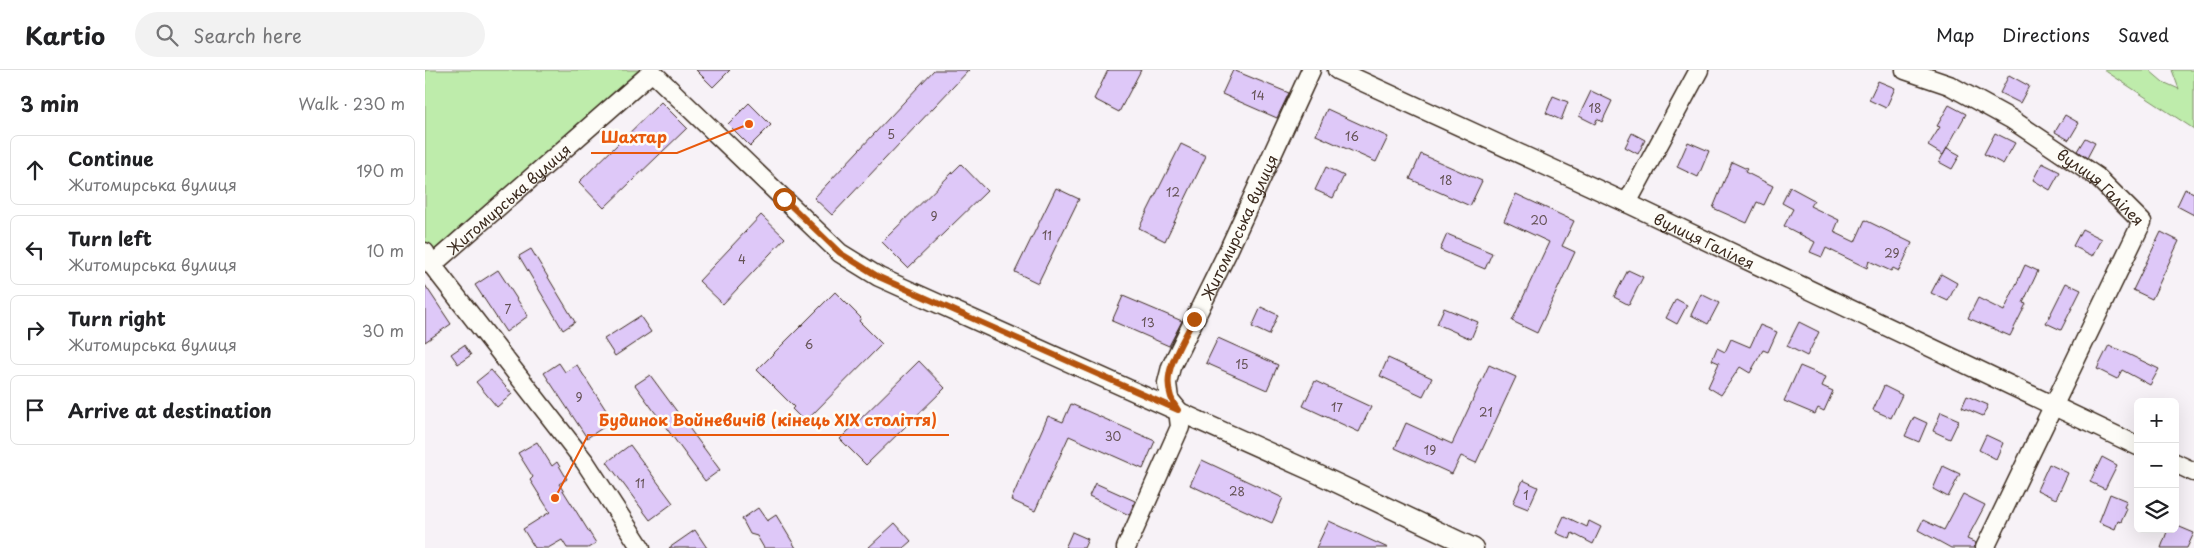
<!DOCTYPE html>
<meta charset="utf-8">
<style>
:root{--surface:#fff;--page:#f2f2f2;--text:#202124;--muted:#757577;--line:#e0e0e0}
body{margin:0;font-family:"Playpen Sans",sans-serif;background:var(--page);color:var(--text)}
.controls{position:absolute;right:15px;bottom:15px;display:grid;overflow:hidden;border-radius:8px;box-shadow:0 5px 20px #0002}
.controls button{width:45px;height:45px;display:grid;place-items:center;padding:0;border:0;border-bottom:1px solid var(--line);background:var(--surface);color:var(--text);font:25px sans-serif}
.stop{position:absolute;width:15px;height:15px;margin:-11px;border:4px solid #b45309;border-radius:50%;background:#fff}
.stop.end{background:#b45309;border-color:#fff;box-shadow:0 1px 5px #0008}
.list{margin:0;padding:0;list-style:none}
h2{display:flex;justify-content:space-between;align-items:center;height:65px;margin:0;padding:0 20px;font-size:21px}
h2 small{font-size:16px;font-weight:400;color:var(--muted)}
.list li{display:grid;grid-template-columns:32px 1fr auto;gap:15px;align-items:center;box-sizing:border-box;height:70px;margin:0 10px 10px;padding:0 10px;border:1px solid var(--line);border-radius:8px}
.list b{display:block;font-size:19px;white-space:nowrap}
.list p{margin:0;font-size:16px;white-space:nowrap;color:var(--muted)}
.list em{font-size:16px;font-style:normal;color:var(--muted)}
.icon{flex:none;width:28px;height:28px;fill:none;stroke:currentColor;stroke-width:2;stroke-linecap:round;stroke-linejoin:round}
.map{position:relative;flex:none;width:1769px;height:478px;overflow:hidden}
header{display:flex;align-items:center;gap:30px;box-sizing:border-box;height:70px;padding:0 25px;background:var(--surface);border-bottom:1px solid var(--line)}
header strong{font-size:24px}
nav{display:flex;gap:28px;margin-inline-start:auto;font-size:18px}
.search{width:350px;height:45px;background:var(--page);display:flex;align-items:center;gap:12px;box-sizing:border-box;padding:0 18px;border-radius:28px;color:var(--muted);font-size:19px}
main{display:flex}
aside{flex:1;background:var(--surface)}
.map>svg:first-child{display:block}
.green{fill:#beecab;stroke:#7c8b64}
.building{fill:#dec8f8;stroke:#3b2a1e}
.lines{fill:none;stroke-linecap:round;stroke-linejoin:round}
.street-casing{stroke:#3b2a1e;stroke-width:21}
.street{stroke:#fdfcf7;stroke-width:18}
.route{stroke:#b45309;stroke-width:6}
.labels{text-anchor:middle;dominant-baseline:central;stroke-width:5;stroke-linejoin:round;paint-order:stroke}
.number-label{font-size:12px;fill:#645254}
.street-label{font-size:15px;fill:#3b2a1e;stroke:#fdfcf7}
.leader{fill:none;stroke:#e8590c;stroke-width:2}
.callout-dot{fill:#e8590c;stroke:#fdfcf7;stroke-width:2}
.callout-label{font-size:16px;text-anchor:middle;font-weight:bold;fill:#e8590c;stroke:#fdfcf7;stroke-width:5;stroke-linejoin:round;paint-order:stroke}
</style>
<header>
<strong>Kartio</strong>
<div class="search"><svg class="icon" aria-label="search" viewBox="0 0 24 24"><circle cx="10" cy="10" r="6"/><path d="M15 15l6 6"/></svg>Search here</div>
<nav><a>Map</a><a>Directions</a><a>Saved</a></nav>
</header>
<main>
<aside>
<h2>3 min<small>Walk · 230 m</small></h2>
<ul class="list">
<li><svg class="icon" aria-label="ahead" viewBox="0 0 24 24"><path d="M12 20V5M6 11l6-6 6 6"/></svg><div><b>Continue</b><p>Житомирська вулиця</p></div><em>190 m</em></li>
<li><svg class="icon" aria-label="left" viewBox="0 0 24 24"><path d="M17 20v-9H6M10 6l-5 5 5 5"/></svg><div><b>Turn left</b><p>Житомирська вулиця</p></div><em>10 m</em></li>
<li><svg class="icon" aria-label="right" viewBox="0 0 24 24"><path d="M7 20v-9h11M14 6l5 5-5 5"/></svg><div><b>Turn right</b><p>Житомирська вулиця</p></div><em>30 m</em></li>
<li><svg class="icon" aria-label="arrive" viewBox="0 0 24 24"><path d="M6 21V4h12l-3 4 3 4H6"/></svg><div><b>Arrive at destination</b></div></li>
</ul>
</aside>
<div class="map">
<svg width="1769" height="478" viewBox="0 0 1769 478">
<rect width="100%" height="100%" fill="#f7f2f7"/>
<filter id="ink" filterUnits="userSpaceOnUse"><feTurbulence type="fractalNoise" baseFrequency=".02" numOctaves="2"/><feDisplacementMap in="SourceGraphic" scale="10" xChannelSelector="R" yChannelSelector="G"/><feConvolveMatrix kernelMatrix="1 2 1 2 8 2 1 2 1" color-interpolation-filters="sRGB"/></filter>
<g filter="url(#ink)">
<path class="green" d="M0 0H229L7 195 0 182Z
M1679 0H1724L1738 12 1754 19 1747 0H1769V59Z"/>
<path class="building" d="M271 0H305L288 17Z
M509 0H544L407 145 389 128Z
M683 0H716L694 42 669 29Z
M808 0 864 23 852 48 797 24Z
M1584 5 1604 16 1595 33 1575 23Z
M1453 11 1470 18 1461 38 1444 30Z
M1166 21 1187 31 1177 52 1172 49 1170 54 1154 46Z
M1128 26 1143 32 1136 50 1121 43Z
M236 32 262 58 179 138 154 112Z
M324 33 346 55 325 76 303 54Z
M1524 35 1541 44 1518 85 1503 76 1515 57 1512 56Z
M902 39 963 67 951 92 891 65Z
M1640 45 1654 53 1644 70 1630 62Z
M1207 63 1220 70 1213 84 1200 77Z
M1570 63 1590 73 1578 94 1559 84Z
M1660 68 1670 73 1662 88 1652 81Z
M1263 72 1284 81 1273 107 1252 97Z
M756 74 781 86 740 171 714 158Z
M1522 78 1535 85 1527 99 1514 92Z
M996 84 1057 111 1045 136 985 109Z
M1307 92 1322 99 1320 102 1348 116 1339 135 1332 132 1322 153 1288 138Z
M1617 93 1635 102 1625 120 1608 110Z
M536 94 562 121 483 198 457 172Z
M901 97 919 106 908 128 890 120Z
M1365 117 1389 130 1385 136 1414 150 1409 162 1430 172 1440 150 1487 173 1474 201 1468 198 1466 201 1444 191 1442 198 1401 178 1397 187 1385 182 1390 172 1359 156 1368 139 1357 133Z
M631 118 654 129 613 213 590 202Z
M1760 119 1769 123V145L1752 136Z
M1091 124 1149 151 1137 176 1150 182 1112 263 1087 251 1124 172 1079 151Z
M336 145 360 168 298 234 274 211Z
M1657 159 1677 169 1668 186 1648 176Z
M1736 162 1754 171 1727 229 1708 220Z
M1022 164 1067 183 1060 199 1015 180Z
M106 179 150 252 138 260 94 186Z
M1600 195 1613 201 1598 233 1601 234 1585 266 1543 248 1553 228 1579 241Z
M73 200 103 246 81 262 50 215Z
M1203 200 1218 207 1204 235 1189 227Z
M1516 204 1532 213 1523 231 1506 223Z
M1641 213 1656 220 1636 260 1621 253Z
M0 215 26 254 0 272Z
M410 222 436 248 434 251 457 274 380 352 367 339 369 337 332 300Z
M1276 224 1294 233 1283 254 1266 245Z
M698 226 757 251 744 276 687 251Z
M1251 229 1262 235 1252 254 1241 248Z
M836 237 853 245 844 265 827 257Z
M1019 238 1053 252 1046 269 1012 254Z
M215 246 226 262 190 286 179 269Z
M1374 252 1394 262 1382 286 1362 276Z
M1335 255 1352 262 1343 282 1338 280 1325 303 1315 297 1296 325 1283 317 1294 293 1287 290 1292 278 1300 282 1306 269 1325 277Z
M793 268 853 295 842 320 781 293Z
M39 275 46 285 33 294 26 284Z
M1684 275 1734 299 1725 315 1697 300 1692 309 1672 299Z
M963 288 1007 308 998 326 955 306Z
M494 291 520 318 441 395 415 369Z
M134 293 140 302 152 295 188 351 162 368 119 303Z
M1064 295 1091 307 1051 393 1036 386 1027 404 970 378 981 353 1027 374Z
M1375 296 1401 307 1397 316 1408 321 1399 341 1393 338 1390 344 1359 331Z
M66 300 87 324 72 337 51 312Z
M225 305 295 400 280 411 210 315Z
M890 311 946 337 934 362 878 336Z
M1459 316 1477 325 1466 348 1448 340Z
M1542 326 1563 335 1558 346 1537 337Z
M646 334 730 371 718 399 644 366 610 441 586 430 623 346 638 352Z
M1516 342 1534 350 1525 369 1508 361Z
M1489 347 1502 353 1494 372 1480 366Z
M1561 365 1578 373 1571 389 1554 380Z
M112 372 127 396 132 392 142 409 134 414 171 473 163 478H142L137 470 123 478H110L98 459 125 442 105 410 108 407 93 383Z
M205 375 248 433 225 450 182 392Z
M1677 387 1692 395 1680 419 1665 412Z
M777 390 858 428 847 453 765 415Z
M1624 394 1643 403 1631 429 1612 420Z
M1518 396 1535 404 1523 427 1508 419Z
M1098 410 1113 417 1103 439 1088 433Z
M670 413 710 431 704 445 664 426Z
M1538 424 1560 435 1542 469 1551 473 1549 478H1526L1493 460 1498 450 1519 460Z
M1685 424 1702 431 1699 437 1702 439 1696 452 1693 451 1690 459 1674 452Z
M333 438 342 451 351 445 371 478H339L332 466 325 464 317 449Z
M1139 446 1162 457 1164 451 1176 457 1168 474 1147 463 1145 469 1131 463Z
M904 451 963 478H891Z
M470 453 486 471 478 478H443Z
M1750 455 1769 463 1762 478H1736L1743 459H1750Z
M270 460 282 478H244Z
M647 462 663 469 659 478H640Z"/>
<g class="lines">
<g class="street-casing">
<g id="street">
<path id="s1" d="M912 0 1202 133 1713 376"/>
<path id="s2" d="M1480 0 1524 15 1586 49 1672 107 1717 152 1560 478"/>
<path d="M1202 133 1274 0"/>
<path d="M0 182 7 195 160 392 216 478"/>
<path id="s3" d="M7 195 227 2 415 183 454 207 886 401 1049 478"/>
<path d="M1750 393 1769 402"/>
<path id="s4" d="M701 478 755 357 753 340 744 329 742 313 746 297 803 181 886 0"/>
</g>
</g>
<use href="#street" class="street"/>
</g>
</g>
<g class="lines" filter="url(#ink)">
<path class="route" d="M359 129 415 183 454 207 753 340C730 309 754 279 769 249"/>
</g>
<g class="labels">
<g class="number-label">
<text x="833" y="25">14</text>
<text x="1170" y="38">18</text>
<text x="466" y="64">5</text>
<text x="927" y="66">16</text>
<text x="1021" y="110">18</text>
<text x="748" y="122">12</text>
<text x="509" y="146">9</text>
<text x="1114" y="150">20</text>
<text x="622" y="165">11</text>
<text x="1467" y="183">29</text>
<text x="317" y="189">4</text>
<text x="83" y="239">7</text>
<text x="723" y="252">13</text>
<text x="384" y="274">6</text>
<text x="817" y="294">15</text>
<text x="154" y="327">9</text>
<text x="912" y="337">17</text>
<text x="1061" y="342">21</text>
<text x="688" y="366">30</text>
<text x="1005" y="380">19</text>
<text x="215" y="413">11</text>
<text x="812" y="421">28</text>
<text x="1101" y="425">1</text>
</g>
<g class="street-label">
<text stroke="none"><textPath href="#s2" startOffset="230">вулиця Галілея</textPath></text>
<text stroke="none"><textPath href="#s3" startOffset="101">Житомирська вулиця</textPath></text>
<text stroke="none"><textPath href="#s4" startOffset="352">Житомирська вулиця</textPath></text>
<text stroke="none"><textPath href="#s1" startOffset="405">вулиця Галілея</textPath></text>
</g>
</g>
<path class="leader" d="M324 54L252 83H166M130 428L163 365H524"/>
<g class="callout-dot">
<circle cx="324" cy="54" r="5"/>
<circle cx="130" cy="428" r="5"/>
</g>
<g class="callout-label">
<text x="209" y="73">Шахтар</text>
<text x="343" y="356">Будинок Войневичів (кінець ХІХ століття)</text>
</g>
</svg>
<div class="controls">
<button>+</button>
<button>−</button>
<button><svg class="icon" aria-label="layers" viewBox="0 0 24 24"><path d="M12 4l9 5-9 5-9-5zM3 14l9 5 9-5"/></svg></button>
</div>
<div class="stop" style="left:359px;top:129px"></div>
<div class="stop end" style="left:769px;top:249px"></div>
</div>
</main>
